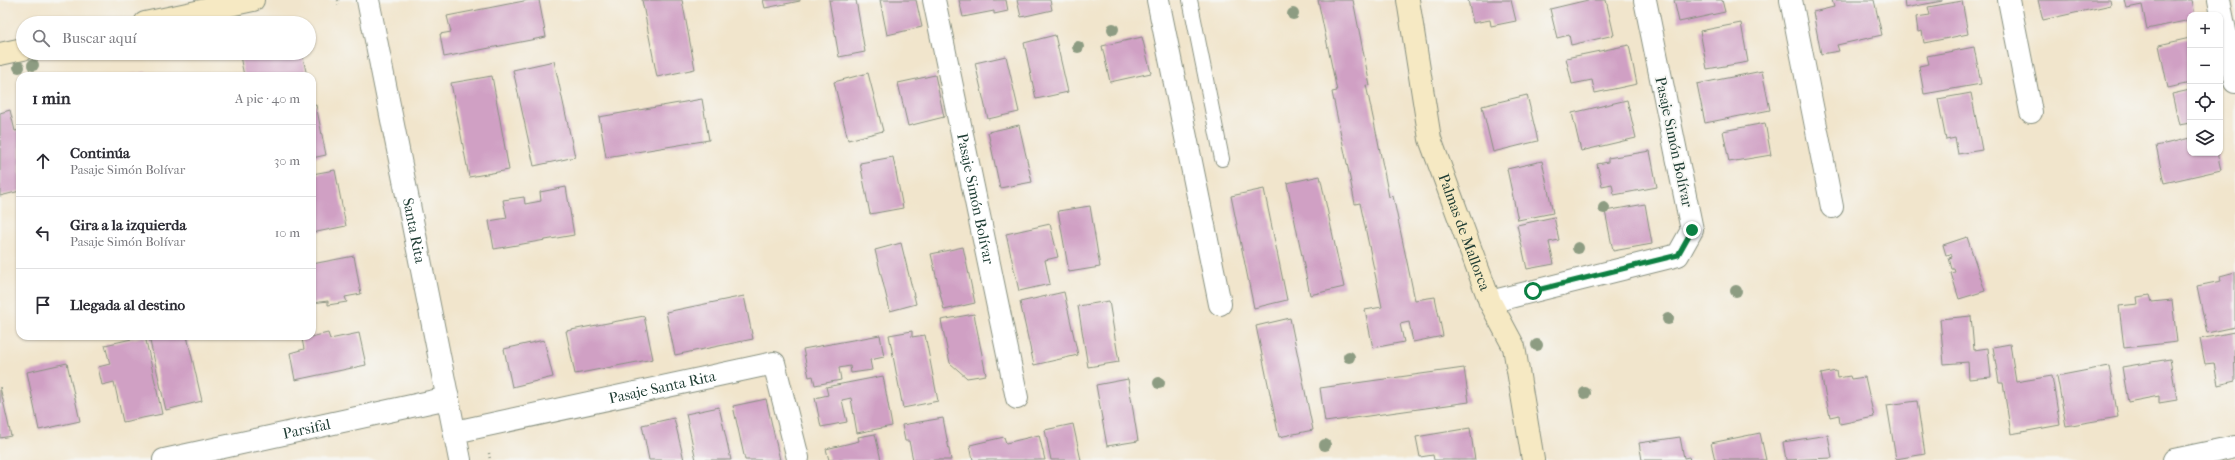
<!DOCTYPE html>
<html lang="es">
<meta charset="utf-8">
<style>
:root{--surface:#fff;--page:#f7f7f7;--text:#2b2b33;--muted:#7c7c81;--line:#e1e1e2}
body{margin:0;font-family:"IM FELL French Canon",serif;background:var(--page);color:var(--text)}
.controls{position:absolute;right:12px;top:12px;display:grid;overflow:hidden;border-radius:8px;box-shadow:0 1px 3px #0004}
.controls button{width:36px;height:36px;display:grid;place-items:center;padding:0;border:0;border-bottom:1px solid var(--line);background:var(--surface);color:var(--text);font:20px sans-serif}
.stop{position:absolute;width:12px;height:12px;margin:-9px;border:3px solid #0b8043;border-radius:50%;background:#fff}
.stop.end{background:#0b8043;border-color:#fff;box-shadow:0 1px 4px #0008}
.list{margin:0;padding:0;list-style:none}
h2{display:flex;justify-content:space-between;align-items:center;height:52px;margin:0;padding:0 16px;font-size:17px}
h2 small{font-size:13px;font-weight:400;color:var(--muted)}
.list li{display:grid;grid-template-columns:26px 1fr auto;gap:12px;align-items:center;box-sizing:border-box;height:72px;padding:0 16px;border-top:1px solid var(--line)}
.list b{display:block;font-size:15px;white-space:nowrap}
.list p{margin:0;font-size:13px;white-space:nowrap;color:var(--muted)}
.list em{font-size:13px;font-style:normal;color:var(--muted)}
.icon{flex:none;width:22px;height:22px;fill:none;stroke:currentColor;stroke-width:2;stroke-linecap:round;stroke-linejoin:round}
.map{position:relative;flex:none;width:2235px;height:460px;overflow:hidden}
.search{position:absolute;background:var(--surface);box-shadow:0 1px 3px #0004;left:16px;top:16px;width:300px;height:44px;display:flex;align-items:center;gap:10px;box-sizing:border-box;padding:0 14px;border-radius:22px;color:var(--muted);font-size:15px}
.panel{position:absolute;background:var(--surface);box-shadow:0 1px 3px #0004;left:16px;top:72px;width:300px;height:268px;border-radius:12px}
.map>svg:first-child{display:block}
.building{fill:#d0a0c4}
.lines{fill:none;stroke-linecap:round;stroke-linejoin:round}
.lane-casing{stroke:#889180;stroke-width:16}
.street-casing{stroke:#889180;stroke-width:24}
.secondary-casing{stroke:#889180;stroke-width:24}
.path{stroke:#889180;stroke-width:2.5;stroke-dasharray:1 3;stroke-linecap:butt}
.lane{stroke:#fff;stroke-width:14}
.street{stroke:#fff;stroke-width:22}
.secondary{stroke:#f6e9c3;stroke-width:22}
.tree{fill:#8d9c82}
.route{stroke:#0b8043;stroke-width:5}
.labels{text-anchor:middle;dominant-baseline:central;stroke-width:3.5;stroke-linejoin:round;paint-order:stroke}
.street-label{font-size:15px;fill:#1f3d34;stroke:#f6f6f2}
</style>
<div class="map">
<svg width="2235" height="460" viewBox="0 0 2235 460">
<rect width="100%" height="100%" fill="#f6f6f2"/>
<filter id="ink" filterUnits="userSpaceOnUse"><feTurbulence type="fractalNoise" baseFrequency=".025" numOctaves="2"/><feDisplacementMap in="SourceGraphic" scale="8" xChannelSelector="R" yChannelSelector="G"/><feConvolveMatrix kernelMatrix="1 2 1 2 8 2 1 2 1" color-interpolation-filters="sRGB"/></filter>
<filter id="wash" filterUnits="userSpaceOnUse"><feTurbulence type="fractalNoise" baseFrequency=".012" numOctaves="4" result="noise"/><feDisplacementMap in="SourceGraphic" scale="16" xChannelSelector="R" yChannelSelector="G"/><feGaussianBlur stdDeviation="0.9" result="paint"/><feColorMatrix in="noise" values="0 0 0 0 0 0 0 0 0 0 0 0 0 0 0 0 0 1.4 0 .05"/><feComposite in="paint" operator="in"/></filter>
<g filter="url(#wash)">
<rect width="100%" height="100%" fill="#f1e5cc"/>
<g id="blocks">
<path class="building" d="M529 0H539L546 37 444 57 440 34 451 32 447 16Z
M642 0H682L695 69 657 77Z
M763 0H800V1L765 8Z
M829 0H856L865 52 839 57Z
M880 0H916L922 27 887 35Z
M959 0H1006L1008 11 994 14V11L963 17Z
M1017 0H1050L1052 10 1021 17Z
M1318 0H1353L1370 86 1366 85 1378 141 1389 197 1393 196 1415 300 1435 297 1443 336 1413 342 1409 322 1400 324 1404 342 1373 348 1365 310 1382 307 1360 203 1355 204 1349 173 1332 92 1337 91Z
M1468 0H1511L1516 21 1491 26 1490 20 1473 23Z
M1588 0H1606L1614 35 1571 45 1569 35 1557 38 1550 9Z
M1674 0H1722L1725 12 1679 22Z
M1832 0H1874L1882 35 1837 45 1839 51 1821 54 1813 12 1834 7Z
M1904 0H1942V1L1905 8Z
M2038 0H2110L2111 5 2043 20Z
M2125 0H2192L2195 15H2190V20L2147 29 2142 5 2127 8Z
M1962 1 1968 34 1924 43 1922 31 1918 32 1916 17 1930 15 1928 7Z
M1741 23 1748 62 1707 69 1700 31Z
M1055 35 1068 92 1036 99 1024 43Z
M1142 37 1151 73 1110 82 1102 46Z
M2190 38V83L2168 88 2159 45Z
M1629 45 1637 84 1595 93 1592 80 1572 84 1566 58Z
M1974 47 1981 84 1924 94 1919 66 1929 64 1927 56Z
M253 53H302L307 76H244L240 56Z
M1006 56 1019 112 988 119 975 63Z
M554 61 575 157 534 166 513 70Z
M1762 71 1770 110 1705 123 1697 84Z
M146 72 147 76H127V75Z
M868 73 883 131 848 140 834 82Z
M935 75 944 117 908 126 898 83Z
M492 76 509 170 469 177 451 83Z
M2190 90V123L2179 125 2172 94Z
M1971 93 1982 150 1958 154 1955 138 1946 140 1938 99Z
M1527 95 1538 141 1493 152 1482 106Z
M702 99 709 140 606 157 599 117Z
M1627 100 1636 138 1581 151 1572 113Z
M316 105 326 155 312 158V106Z
M10 110 15 131 20 130V191L0 196V113Z
M1765 123 1771 155 1729 162 1723 131Z
M1019 125 1032 182 1000 188 988 132Z
M2190 138V153H2217L2221 170 2164 183 2156 146Z
M1650 151 1657 187 1614 195 1612 184 1602 186 1597 164 1608 162V158Z
M893 157 903 208 870 214 860 163Z
M1542 161 1553 213 1518 220 1507 169Z
M335 170 346 226 312 233V174Z
M1320 176 1344 287 1310 295 1287 183Z
M566 187 574 235 494 249 489 221 507 218 503 200 524 197 525 204 541 201 540 192Z
M1264 189 1287 300 1254 308 1231 196Z
M1645 204 1652 244 1613 251 1605 211Z
M1090 206 1100 267 1069 272 1058 211Z
M1554 217 1559 240 1549 242 1554 264 1527 269 1517 225Z
M1050 224 1058 257 1045 260 1050 284 1019 291 1006 234Z
M1967 237 1985 291 1959 299 1951 273 1955 272 1954 269H1952L1949 258 1952 257 1951 254 1946 255 1943 245Z
M901 243 916 304 890 311 875 250Z
M963 247 975 303 944 310 931 254Z
M354 256 361 294 345 297 347 302 328 305V301L312 303V264Z
M2235 272V327L2207 333 2197 286 2221 281 2220 276Z
M1064 292 1078 355 1034 365 1020 302Z
M2150 295 2152 302 2172 300 2177 342 2124 348 2119 306 2138 304 2137 297Z
M744 296 753 339 675 355 666 312Z
M1109 301 1119 362 1088 367 1078 306Z
M974 314 986 375 967 378 950 363 941 320Z
M644 316 653 359 575 374 566 331Z
M1971 316 1974 350 1988 348 1991 377 1969 379 1968 362 1944 364 1940 319Z
M1290 318 1313 430 1279 437 1256 326Z
M912 331V337L925 335 938 401 903 408 889 335Z
M2234 332 2235 381 2218 385 2214 363 2205 364 2200 339Z
M328 333 330 339 359 333 366 365 295 380 290 353 304 349 302 339Z
M880 335 884 357 870 360 872 370 851 373 850 366 839 368 841 380 815 385 813 376 809 377 803 349Z
M145 336 162 414 123 422 114 382 102 385 98 367 110 364 105 345Z
M153 336H187L202 401 166 410 149 337Z
M544 340 553 377 512 387 504 349Z
M2010 344 2016 382 2052 376 2060 425 2011 434 2003 383H1999L1993 347Z
M2170 359 2177 400 2159 403V396L2128 402 2122 367Z
M67 363 80 421 39 430 27 372Z
M2109 366 2118 417 2066 426 2057 376Z
M1464 368 1469 402 1325 422 1320 388Z
M1836 371 1837 378 1850 376 1851 379 1865 377 1874 417 1840 424 1839 415 1830 417 1821 374Z
M883 376 892 426 857 433 851 398 842 400 847 422 821 427 815 398 828 395 826 387Z
M1128 379 1138 441 1107 446 1096 385Z
M0 387 11 436 0 438Z
M766 399 780 460H745L733 406Z
M1917 401 1925 454 1896 459 1887 405Z
M719 407 731 460H696L686 414Z
M674 418 684 460H649L642 425Z
M943 418 951 460H913L909 441H905L902 425Z
M1073 424 1081 460H1051L1045 430Z
M1470 428 1475 460H1434L1433 455 1420 457 1416 437Z
M1760 433 1766 460H1715L1711 443Z
M875 434 881 460H829L826 449 859 441 858 437Z
M1039 435 1045 460H973L970 445 1004 437 1006 443Z
M1828 435 1832 458 1786 460 1783 442Z
M1680 437 1684 458 1689 457 1690 460H1642L1639 443Z"/>
</g>
</g>
<g filter="url(#ink)">
<use href="#blocks" fill-opacity="0" stroke="#889180" stroke-width="1"/>
<g class="lines">
<g class="lane-casing">
<path id="lane" d="M1190 0 1222 159"/>
</g>
<g class="street-casing">
<g id="street">
<path id="s1" d="M368 0 460 460"/>
<path id="s2" d="M934 0 1017 398"/>
<path d="M1158 0 1220 304"/>
<path d="M1791 0 1832 207"/>
<path d="M2009 0 2031 112"/>
<path d="M2219 0 2235 82"/>
<path d="M1490 302 1678 255 1692 230 1645 0"/>
<path id="s3" d="M455 432 774 363 798 458"/>
<path id="s4" d="M164 460 448 398"/>
<path d="M2174 460 2235 447"/>
</g>
</g>
<g class="secondary-casing">
<g id="secondary">
<path id="s5" d="M1408 0 1430 139 1490 302 1514 347 1533 460"/>
<path d="M145 23 253 0"/>
<path d="M0 54 23 49"/>
</g>
</g>
<path class="path" d="M338 0 339 7
M489 453 490 460"/>
<use href="#lane" class="lane"/>
<use href="#street" class="street"/>
<use href="#secondary" class="secondary"/>
</g>
<g class="tree">
<circle cx="1293" cy="14" r="6"/>
<circle cx="1113" cy="29" r="6"/>
<circle cx="1078" cy="47" r="6"/>
<circle cx="33" cy="65" r="6"/>
<circle cx="19" cy="67" r="6"/>
<circle cx="1604" cy="208" r="6"/>
<circle cx="1578" cy="248" r="6"/>
<circle cx="1736" cy="291" r="6"/>
<circle cx="1668" cy="319" r="6"/>
<circle cx="1537" cy="345" r="6"/>
<circle cx="1349" cy="357" r="6"/>
<circle cx="1159" cy="383" r="6"/>
<circle cx="1585" cy="393" r="6"/>
<circle cx="1325" cy="445" r="6"/>
</g>
</g>
<g class="lines" filter="url(#ink)">
<path class="route" d="M1533 291 1678 255 1692 230"/>
</g>
<g class="labels">
<g class="street-label">
<text transform="translate(1674 142) rotate(78)">Pasaje Simón Bolívar</text>
<text stroke="none"><textPath href="#s2" startOffset="203">Pasaje Simón Bolívar</textPath></text>
<text stroke="none"><textPath href="#s1" startOffset="235">Santa Rita</textPath></text>
<text stroke="none"><textPath href="#s5" startOffset="240">Palmas de Mallorca</textPath></text>
<text stroke="none"><textPath href="#s3" startOffset="212">Pasaje Santa Rita</textPath></text>
<text stroke="none"><textPath href="#s4" startOffset="146">Parsifal</textPath></text>
</g>
</g>
</svg>
<div class="controls">
<button>+</button>
<button>−</button>
<button><svg class="icon" aria-label="locate" viewBox="0 0 24 24"><circle cx="12" cy="12" r="6"/><path d="M12 2v4M12 18v4M2 12h4M18 12h4"/></svg></button>
<button><svg class="icon" aria-label="layers" viewBox="0 0 24 24"><path d="M12 4l9 5-9 5-9-5zM3 14l9 5 9-5"/></svg></button>
</div>
<div class="stop" style="left:1533px;top:291px"></div>
<div class="stop end" style="left:1692px;top:230px"></div>
<div class="search"><svg class="icon" aria-label="search" viewBox="0 0 24 24"><circle cx="10" cy="10" r="6"/><path d="M15 15l6 6"/></svg>Buscar aquí</div>
<section class="panel">
<h2>1 min<small>A pie · 40 m</small></h2>
<ul class="list">
<li><svg class="icon" aria-label="ahead" viewBox="0 0 24 24"><path d="M12 20V5M6 11l6-6 6 6"/></svg><div><b>Continúa</b><p>Pasaje Simón Bolívar</p></div><em>30 m</em></li>
<li><svg class="icon" aria-label="left" viewBox="0 0 24 24"><path d="M17 20v-9H6M10 6l-5 5 5 5"/></svg><div><b>Gira a la izquierda</b><p>Pasaje Simón Bolívar</p></div><em>10 m</em></li>
<li><svg class="icon" aria-label="arrive" viewBox="0 0 24 24"><path d="M6 21V4h12l-3 4 3 4H6"/></svg><div><b>Llegada al destino</b></div></li>
</ul>
</section>
</div>
